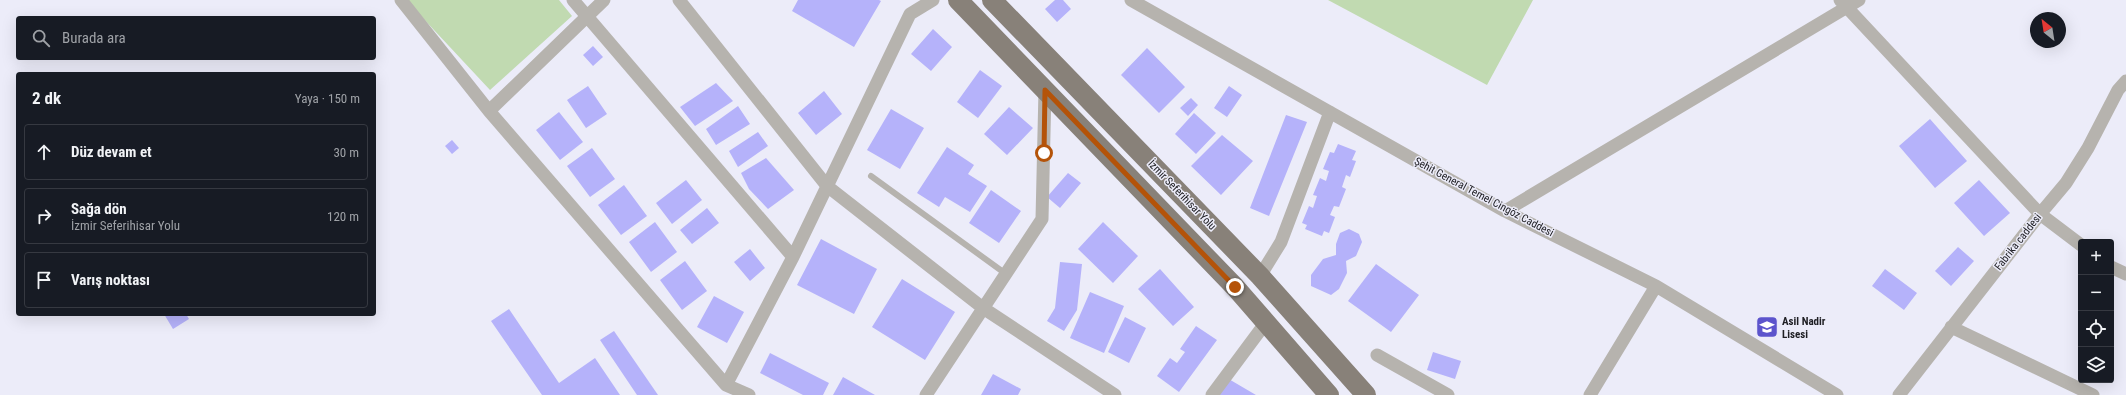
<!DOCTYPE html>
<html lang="tr">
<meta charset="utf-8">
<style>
:root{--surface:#171b24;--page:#20242c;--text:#f1f3f6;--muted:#9ea1a6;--line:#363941}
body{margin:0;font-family:"Roboto Condensed",sans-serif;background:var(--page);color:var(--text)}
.controls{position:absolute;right:12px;bottom:12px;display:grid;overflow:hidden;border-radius:4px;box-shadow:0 4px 16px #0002}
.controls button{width:36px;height:36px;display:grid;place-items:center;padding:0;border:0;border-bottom:1px solid var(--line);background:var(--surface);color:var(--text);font:20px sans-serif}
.compass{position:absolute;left:2030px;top:12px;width:36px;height:36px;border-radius:50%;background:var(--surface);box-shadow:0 4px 16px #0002;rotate:330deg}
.stop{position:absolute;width:12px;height:12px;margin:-9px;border:3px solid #b45309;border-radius:50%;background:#fff}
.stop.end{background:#b45309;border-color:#fff;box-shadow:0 1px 4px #0008}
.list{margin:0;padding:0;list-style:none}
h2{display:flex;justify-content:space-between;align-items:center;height:52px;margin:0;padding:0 16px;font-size:17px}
h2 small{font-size:13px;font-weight:400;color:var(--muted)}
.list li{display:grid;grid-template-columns:26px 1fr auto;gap:12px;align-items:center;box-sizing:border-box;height:56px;margin:0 8px 8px;padding:0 8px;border:1px solid var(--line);border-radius:4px}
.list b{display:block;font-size:15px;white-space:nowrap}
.list p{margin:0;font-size:13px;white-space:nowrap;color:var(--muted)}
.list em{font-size:13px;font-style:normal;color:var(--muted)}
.icon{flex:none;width:22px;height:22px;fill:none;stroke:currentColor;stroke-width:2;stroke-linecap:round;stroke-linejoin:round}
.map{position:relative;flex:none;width:2126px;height:395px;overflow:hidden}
.search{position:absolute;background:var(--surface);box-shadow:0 4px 16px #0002;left:16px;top:16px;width:360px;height:44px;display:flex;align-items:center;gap:10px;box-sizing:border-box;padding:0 14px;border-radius:4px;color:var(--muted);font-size:15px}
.panel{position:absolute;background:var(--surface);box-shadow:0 4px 16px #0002;left:16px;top:72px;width:360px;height:244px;border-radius:4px}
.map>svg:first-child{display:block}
.green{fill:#c1dab1}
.building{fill:#b5b2fa}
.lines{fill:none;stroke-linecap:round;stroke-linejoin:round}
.service{stroke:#b6b3ae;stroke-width:6}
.minor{stroke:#b6b3ae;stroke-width:13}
.primary{stroke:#888179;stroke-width:20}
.route{stroke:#b45309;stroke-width:5}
.labels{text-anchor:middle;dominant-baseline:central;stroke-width:3;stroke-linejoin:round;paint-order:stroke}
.street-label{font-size:11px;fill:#202025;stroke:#ececf9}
.poi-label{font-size:11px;font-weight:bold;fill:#202025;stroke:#ececf9;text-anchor:start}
</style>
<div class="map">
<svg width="2126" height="395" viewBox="0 0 2126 395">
<rect width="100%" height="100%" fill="#ececf9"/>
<path class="green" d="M406 0H559L572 16 490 90Z
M1328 0H1533L1487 85Z"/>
<path class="building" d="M798 0H879L881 1 854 47 792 11Z
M1055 0H1063L1071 9 1057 22 1045 9Z
M933 29 952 47 931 71 911 54Z
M593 46 603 57 593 66 583 55Z
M1147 48 1185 87 1159 113 1121 75Z
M980 70 1002 86 978 118 957 102Z
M716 83 733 101 695 126 680 107Z
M588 86 607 114 586 128 567 100Z
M1229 86 1242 95 1227 117 1214 108Z
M824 91 842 114 816 135 798 113Z
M1191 98 1198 105 1188 116 1180 108Z
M738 106 750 124 716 145 706 129Z
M1009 107 1033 128 1007 155 984 134Z
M891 109 924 128 900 169 867 150Z
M559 112 583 142 560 160 536 130Z
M1194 113 1216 133 1196 154 1175 134Z
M1286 115 1307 122 1269 216 1250 208Z
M1930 119 1967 161 1935 188 1899 146Z
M758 132 768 146 738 167 729 151Z
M1222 135 1253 161 1221 195 1191 166Z
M452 140 459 148 452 154 445 146Z
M1338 144 1356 151 1352 160 1356 161 1350 177 1346 175 1342 187 1346 189 1339 207 1334 206 1330 215 1335 217 1329 233 1324 231 1322 236 1305 229 1307 225 1302 223 1309 206 1313 208 1317 196 1313 195 1320 178 1326 181 1329 171 1323 169 1330 152 1334 153Z
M947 147 974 165 968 174 987 186 970 212 945 197 939 207 917 193Z
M592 148 615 179 590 197 567 166Z
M766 158 794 190 768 209 749 189 741 173Z
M1068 173 1081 183 1060 208 1047 197Z
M686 180 702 200 672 224 656 203Z
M1979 180 2010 213 1984 236 1954 203Z
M624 185 647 216 621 235 598 205Z
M991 190 1021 211 999 243 969 223Z
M707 208 719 223 692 244 680 230Z
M655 222 677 252 651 272 629 242Z
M1103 222 1138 256 1113 283 1078 249Z
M1349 229 1359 234 1362 242 1356 256 1346 261 1347 273 1339 289 1331 295 1311 286V275L1323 259 1336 255V244L1340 233Z
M821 239 877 269 854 314 797 285Z
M1958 247 1974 261 1951 286 1935 271Z
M750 249 765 268 750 281 734 262Z
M685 261 707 291 682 310 660 280Z
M1060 262 1082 264 1077 310 1064 331 1047 321 1055 308Z
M1376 264 1419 295 1391 332 1348 301Z
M1160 269 1194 307 1173 326 1138 289Z
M1885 269 1917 293 1904 310 1872 286Z
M902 279 955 312 925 360 872 327Z
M1090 292 1124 306 1104 353 1070 338Z
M714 296 744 312 727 343 697 327Z
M509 309 559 383 595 358 620 395H542L491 321Z
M164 314H186L189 319 173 329Z
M1125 317 1146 328 1129 363 1108 352Z
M1196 326 1217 340 1179 392 1157 376 1170 358 1177 363 1185 352 1180 349Z
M614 331 658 395H637L600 340Z
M1433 352 1461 361 1455 379 1427 370Z
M770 353 829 383 823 395H803L760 373Z
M993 374 1021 389 1018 395H981Z
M843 377 875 395H833Z
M1227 378 1256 395H1217Z"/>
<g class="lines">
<path class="service" d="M871 176 1006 274"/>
<path class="minor" d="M401 0 489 111 726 385 749 395
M573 0 793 257
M679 0 827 186 983 308 1115 395
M1131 0 1505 211 1656 286 1837 395
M1840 0 2040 214 2081 245
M489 111 604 0
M1505 211 1859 0
M2111 267 2126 274
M1260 276 1281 242 1330 112
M1951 327 2093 395
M1377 355 1448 395
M726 385 793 257 910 14 933 0
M926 395 1042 219 1045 90
M1212 395 1267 321
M1590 395 1656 286
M1899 395 2040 214 2066 183 2088 148 2118 90 2126 81"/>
<path class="primary" d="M958 0 1235 287 1329 395
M992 0 1260 276 1366 395"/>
</g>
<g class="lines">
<path class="route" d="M1044 153 1045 90 1235 287"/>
</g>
<defs>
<g id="school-square" transform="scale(1.15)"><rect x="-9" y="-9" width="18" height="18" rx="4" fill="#5c54cc" stroke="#ececf9"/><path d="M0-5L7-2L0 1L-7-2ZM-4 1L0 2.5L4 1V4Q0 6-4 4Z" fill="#fff"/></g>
</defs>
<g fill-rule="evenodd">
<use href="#school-square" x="1767" y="327"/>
</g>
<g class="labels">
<g class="street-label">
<text transform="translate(1182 195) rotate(46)">İzmir Seferihisar Yolu</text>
<text transform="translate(1484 197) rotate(28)">Şehit General Temel Cingöz Caddesi</text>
<text transform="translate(2018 242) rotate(-52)">Fabrika caddesi</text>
</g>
<g class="poi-label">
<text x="1782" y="321">Asil Nadir<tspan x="1782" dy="13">Lisesi</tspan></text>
</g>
</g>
</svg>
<div class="controls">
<button>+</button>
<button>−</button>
<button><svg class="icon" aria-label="locate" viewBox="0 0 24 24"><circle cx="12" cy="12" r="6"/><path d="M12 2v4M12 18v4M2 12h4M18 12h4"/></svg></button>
<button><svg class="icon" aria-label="layers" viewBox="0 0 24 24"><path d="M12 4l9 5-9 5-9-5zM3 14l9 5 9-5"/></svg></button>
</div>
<svg class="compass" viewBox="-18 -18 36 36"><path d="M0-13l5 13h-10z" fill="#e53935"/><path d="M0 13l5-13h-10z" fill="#9ea1a6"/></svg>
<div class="stop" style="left:1044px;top:153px"></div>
<div class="stop end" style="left:1235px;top:287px"></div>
<div class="search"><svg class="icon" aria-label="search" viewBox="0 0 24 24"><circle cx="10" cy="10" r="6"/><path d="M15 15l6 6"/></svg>Burada ara</div>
<section class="panel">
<h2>2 dk<small>Yaya · 150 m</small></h2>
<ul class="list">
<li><svg class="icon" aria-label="ahead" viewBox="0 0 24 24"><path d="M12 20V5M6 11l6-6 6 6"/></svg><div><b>Düz devam et</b></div><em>30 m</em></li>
<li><svg class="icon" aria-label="right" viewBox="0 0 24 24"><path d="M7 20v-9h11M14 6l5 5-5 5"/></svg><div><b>Sağa dön</b><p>İzmir Seferihisar Yolu</p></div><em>120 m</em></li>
<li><svg class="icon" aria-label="arrive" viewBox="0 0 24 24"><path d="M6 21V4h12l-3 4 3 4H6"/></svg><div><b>Varış noktası</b></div></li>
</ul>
</section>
</div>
